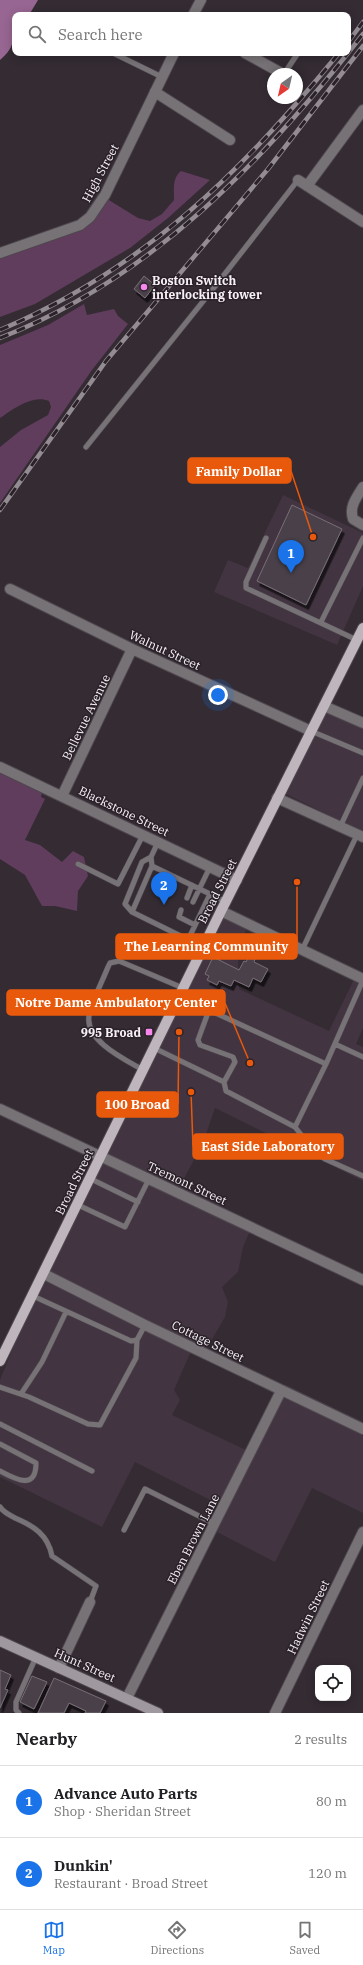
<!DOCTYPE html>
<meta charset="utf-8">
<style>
:root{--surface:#fff;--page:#f6f6f6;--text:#202124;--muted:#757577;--line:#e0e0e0;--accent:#1a73e8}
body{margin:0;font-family:"IBM Plex Serif",serif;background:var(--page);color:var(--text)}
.controls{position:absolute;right:12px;bottom:12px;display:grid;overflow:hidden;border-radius:8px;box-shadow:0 2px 10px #0003}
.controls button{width:36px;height:36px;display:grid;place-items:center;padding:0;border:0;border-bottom:1px solid var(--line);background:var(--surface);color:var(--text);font:20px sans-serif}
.compass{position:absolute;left:267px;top:68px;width:36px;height:36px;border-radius:50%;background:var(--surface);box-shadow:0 2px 10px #0003;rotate:214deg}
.you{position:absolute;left:218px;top:695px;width:14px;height:14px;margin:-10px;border:3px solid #fff;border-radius:50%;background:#1a73e8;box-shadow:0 0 0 6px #1a73e833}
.badge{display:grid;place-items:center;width:26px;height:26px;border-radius:50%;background:var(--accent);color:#fff;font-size:13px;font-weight:700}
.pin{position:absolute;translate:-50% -33px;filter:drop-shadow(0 1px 2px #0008)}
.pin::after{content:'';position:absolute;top:21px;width:14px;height:12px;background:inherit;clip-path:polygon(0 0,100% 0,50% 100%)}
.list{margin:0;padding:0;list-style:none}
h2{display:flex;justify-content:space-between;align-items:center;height:52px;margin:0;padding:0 16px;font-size:17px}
h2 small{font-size:13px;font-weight:400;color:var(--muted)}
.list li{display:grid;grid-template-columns:26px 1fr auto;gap:12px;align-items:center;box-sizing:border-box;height:72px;padding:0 16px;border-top:1px solid var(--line)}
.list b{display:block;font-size:15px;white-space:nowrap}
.list p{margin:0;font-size:13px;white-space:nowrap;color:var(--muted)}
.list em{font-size:13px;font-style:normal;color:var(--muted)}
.icon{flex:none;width:22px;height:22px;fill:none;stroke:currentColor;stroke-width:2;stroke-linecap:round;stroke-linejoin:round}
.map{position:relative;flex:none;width:363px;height:1713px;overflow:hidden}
.search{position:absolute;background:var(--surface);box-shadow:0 2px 10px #0003;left:12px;right:12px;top:12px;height:44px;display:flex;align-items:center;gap:10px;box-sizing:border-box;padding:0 14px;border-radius:8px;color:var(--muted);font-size:15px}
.sheet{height:196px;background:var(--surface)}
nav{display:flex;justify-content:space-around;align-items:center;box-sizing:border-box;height:56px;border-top:1px solid var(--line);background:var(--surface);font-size:11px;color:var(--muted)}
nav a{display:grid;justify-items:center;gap:2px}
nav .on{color:var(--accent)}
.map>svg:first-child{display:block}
.built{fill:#423541}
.green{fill:#603c5d}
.water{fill:#976692}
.building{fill:#4a4149;stroke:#786e76;filter:url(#shadow)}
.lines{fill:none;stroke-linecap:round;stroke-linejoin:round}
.service-casing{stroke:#4f474e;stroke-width:6}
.minor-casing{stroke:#4f474e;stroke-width:12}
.tertiary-casing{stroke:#4f474e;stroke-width:12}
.secondary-casing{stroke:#4f474e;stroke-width:12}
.primary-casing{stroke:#4f474e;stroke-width:12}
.service{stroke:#767276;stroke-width:5}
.minor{stroke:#767276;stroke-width:10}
.tertiary{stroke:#767276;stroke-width:10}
.secondary{stroke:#9f989e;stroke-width:10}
.primary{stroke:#beb5bd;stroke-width:10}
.rail-casing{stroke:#948c93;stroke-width:4.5}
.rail{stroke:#2a2129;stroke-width:3;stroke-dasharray:9;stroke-linecap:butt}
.poi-dot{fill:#f688ed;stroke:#2a2129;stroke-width:1.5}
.labels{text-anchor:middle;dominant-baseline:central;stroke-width:3;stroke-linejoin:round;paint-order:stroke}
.street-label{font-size:12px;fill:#f7f1f6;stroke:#2a2129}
.poi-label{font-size:12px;font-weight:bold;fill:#f7f1f6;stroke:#2a2129;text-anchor:start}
.leader{fill:none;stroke:#e8590c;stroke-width:1.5}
.callout-dot{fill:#e8590c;stroke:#2a2129;stroke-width:1.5}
.callout{fill:#e8590c;stroke:#e8590c;stroke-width:1.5}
.callout-label{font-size:13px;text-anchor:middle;font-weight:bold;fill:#fff}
</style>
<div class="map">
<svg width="363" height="1713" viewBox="0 0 363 1713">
<defs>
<filter id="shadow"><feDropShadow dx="2.5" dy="4.5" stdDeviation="0" flood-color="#0009"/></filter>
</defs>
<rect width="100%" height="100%" fill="#342b33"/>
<path class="built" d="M283 495 363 533V586L337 645 214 592 228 560 248 568Z
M326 704 363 720V832L282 792Z
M223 909 249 922 241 943 242 948 238 958 239 989 329 1031 357 973 363 974V1028L356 1044 363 1047V1181L215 1108 203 1143 180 1186 254 1222 243 1247 238 1272 222 1287 228 1302 225 1317 208 1346 195 1342 174 1390 180 1400 172 1415 248 1451 282 1386 286 1385 363 1422V1513L312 1488 275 1562 217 1532 228 1509 135 1462 102 1527 0 1477V1380L45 1270Z"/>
<path class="green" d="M181 171 210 180 168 218 130 248 35 304 0 317V250L74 222 83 217 104 197 138 218 150 221 162 214 174 200C174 190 172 178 181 171Z
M84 304 87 315 114 309 118 316 128 324 92 370 0 503V447L21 430 48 415 51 407 49 401C33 394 13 409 0 418V345L48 325Z
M0 763 44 784 41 797 45 799 25 840 40 845 62 862 73 851 84 857 88 876 78 891 77 911 55 906H42L25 875 0 859Z"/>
<path class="water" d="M0 0H38L29 15H15C15 34 16 47 0 60Z"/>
<path class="building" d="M144 276 155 285 145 298 134 289Z
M292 505 342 529 306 605 257 581Z
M249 956 255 959 254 962 268 969 261 982 253 978 249 987 234 980 231 986 219 981 217 985 207 980 209 976 205 974 213 957 239 970 244 961 246 962Z
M0 1670 11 1675 5 1689 8 1690 0 1708Z
M32 1676 47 1682 34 1709 20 1702Z
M54 1678 106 1701 100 1713H85L86 1711 69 1703 64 1713H38Z"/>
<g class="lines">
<g class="service-casing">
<path id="service" d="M113 53 162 77
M284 74 298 53
M86 447 213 289 298 180
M266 538 246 582V588L357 640
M321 622 363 538
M311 731 363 753
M340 827 363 778
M151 857 142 862 125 904 132 912 203 947
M78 864 118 884 143 835
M152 866 210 894 188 940
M210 894 226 902
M187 898 192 885
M193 902 210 867
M181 910 179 917 195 925
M132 912 152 866 151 857 158 842
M302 950 357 835
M180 994 209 1010 198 1040 200 1045 233 1057 235 1062 224 1082 226 1091 295 1127 326 1064 363 980
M209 1010 326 1064
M335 1044 363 1057
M154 1048 224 1082
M143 1070C126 1060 85 1041 89 1016 91 1003 103 980 108 967L110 963 119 961 183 988
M295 1127 314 1151 325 1159 363 1176
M91 1179 138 1202
M78 1205 125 1227 149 1179
M33 1296 131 1341 137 1340 145 1325
M0 1387 29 1397 88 1424 100 1425 136 1358 137 1340
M21 1394 42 1362 66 1312
M0 1424 92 1471
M0 1444 36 1463C36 1491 15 1479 0 1471
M0 1507C4 1513 10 1515 15 1518 34 1526 48 1535 52 1556L96 1586 90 1602
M124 1530 145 1489 215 1524
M19 1713 16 1710V1702L36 1657"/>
</g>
<g class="minor-casing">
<path id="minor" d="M245 53 283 74
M155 92 230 140
M298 180 363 222
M307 186 363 110
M363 487C356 498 349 507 353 519L363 525
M10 589 132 649 311 731
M324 706 363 723
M62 796 132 649
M277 798 363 837
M0 1109 363 1280
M59 1668 90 1602
M127 1698 281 1391
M275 1713 363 1532"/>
</g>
<g class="tertiary-casing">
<path id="tertiary" d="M193 15 201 0
M0 253 80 225 90 217 105 195 174 53
M0 767 237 880
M221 911 363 979
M44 1274 145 1325 363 1429"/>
</g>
<g class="secondary-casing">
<path id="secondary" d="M0 1641 158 1713"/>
</g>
<g class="primary-casing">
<path id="primary" d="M0 1361 221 911 363 628"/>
</g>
<use href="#service" class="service"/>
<use href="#minor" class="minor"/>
<use href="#tertiary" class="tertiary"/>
<use href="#secondary" class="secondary"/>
<use href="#primary" class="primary"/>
<g class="rail-casing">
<path id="rail" d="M348 42 363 22
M0 330C144 269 242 172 339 53
M0 338C151 279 266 159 363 34
M0 510 106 361 268 169 363 46"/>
</g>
<use href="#rail" class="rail"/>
</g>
<g class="poi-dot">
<circle cx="144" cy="287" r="4"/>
<rect x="145" y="1028" width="8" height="8" rx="2"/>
</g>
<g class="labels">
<g class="street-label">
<text transform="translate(100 173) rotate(-62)">High Street</text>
<text transform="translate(165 650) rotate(25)">Walnut Street</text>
<text transform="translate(86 717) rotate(-64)">Bellevue Avenue</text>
<text transform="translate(124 811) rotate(26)">Blackstone Street</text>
<text transform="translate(217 891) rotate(-63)">Broad Street</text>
<text transform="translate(74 1182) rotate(-64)">Broad Street</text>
<text transform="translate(187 1183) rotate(25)">Tremont Street</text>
<text transform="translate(208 1341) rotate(26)">Cottage Street</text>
<text transform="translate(193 1539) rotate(-63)">Eben Brown Lane</text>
<text transform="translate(308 1617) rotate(-64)">Hadwin Street</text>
<text transform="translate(85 1665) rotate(24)">Hunt Street</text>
</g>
<g class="poi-label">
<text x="152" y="280">Boston Switch<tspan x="152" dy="14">interlocking tower</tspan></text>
<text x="141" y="1032" text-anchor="end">995 Broad</text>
</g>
</g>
<path class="leader" d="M313 537L291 471M297 882L297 946M250 1063L225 1003M179 1032L178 1104M191 1092L193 1146"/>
<g class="callout-dot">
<circle cx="313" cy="537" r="4"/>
<circle cx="297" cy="882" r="4"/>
<circle cx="250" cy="1063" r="4"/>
<circle cx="179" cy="1032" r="4"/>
<circle cx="191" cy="1092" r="4"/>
</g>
<g class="callout">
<rect x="188" y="458" width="103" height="25" rx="4"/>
<rect x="116" y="934" width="181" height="25" rx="4"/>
<rect x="7" y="990" width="218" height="25" rx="4"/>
<rect x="97" y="1092" width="81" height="25" rx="4"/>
<rect x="193" y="1134" width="150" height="25" rx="4"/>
</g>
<g class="callout-label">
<text x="239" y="476">Family Dollar</text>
<text x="206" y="951">The Learning Community</text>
<text x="116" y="1007">Notre Dame Ambulatory Center</text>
<text x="137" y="1109">100 Broad</text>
<text x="268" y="1151">East Side Laboratory</text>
</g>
</svg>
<div class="controls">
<button><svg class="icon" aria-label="locate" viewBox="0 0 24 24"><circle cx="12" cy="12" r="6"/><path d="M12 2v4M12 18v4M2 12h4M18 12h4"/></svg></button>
</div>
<svg class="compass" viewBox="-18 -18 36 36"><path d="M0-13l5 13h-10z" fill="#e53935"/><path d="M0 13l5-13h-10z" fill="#757577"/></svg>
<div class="you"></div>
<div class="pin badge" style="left:291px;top:573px">1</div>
<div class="pin badge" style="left:164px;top:905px">2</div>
<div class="search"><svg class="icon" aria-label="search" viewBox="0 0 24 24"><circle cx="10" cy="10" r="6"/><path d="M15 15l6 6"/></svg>Search here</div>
</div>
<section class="sheet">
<h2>Nearby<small>2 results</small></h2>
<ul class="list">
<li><span class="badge">1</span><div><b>Advance Auto Parts</b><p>Shop · Sheridan Street</p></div><em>80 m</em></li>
<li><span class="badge">2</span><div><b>Dunkin'</b><p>Restaurant · Broad Street</p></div><em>120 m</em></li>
</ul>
</section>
<nav>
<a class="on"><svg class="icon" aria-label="map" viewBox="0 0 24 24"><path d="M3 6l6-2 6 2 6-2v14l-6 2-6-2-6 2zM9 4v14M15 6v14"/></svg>Map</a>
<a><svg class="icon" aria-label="directions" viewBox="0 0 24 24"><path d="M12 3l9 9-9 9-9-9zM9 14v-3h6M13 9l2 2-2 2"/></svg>Directions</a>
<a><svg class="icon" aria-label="saved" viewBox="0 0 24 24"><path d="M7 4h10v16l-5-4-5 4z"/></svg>Saved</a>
</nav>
